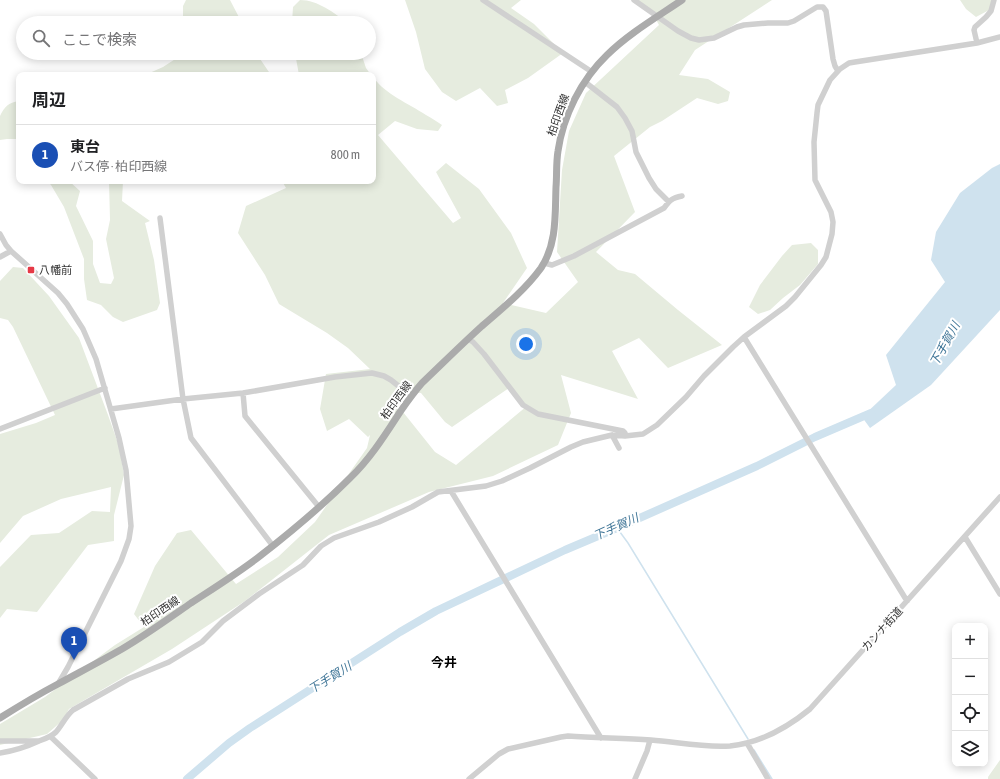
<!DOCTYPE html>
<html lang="ja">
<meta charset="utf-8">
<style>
:root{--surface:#fff;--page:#f2f2f2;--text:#202124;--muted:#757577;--line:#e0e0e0;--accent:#ea580c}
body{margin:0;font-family:"Asap Condensed","Noto Sans JP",sans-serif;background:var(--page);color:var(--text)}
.controls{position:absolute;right:12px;bottom:12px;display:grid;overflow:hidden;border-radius:8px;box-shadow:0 2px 10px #0003}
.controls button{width:36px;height:36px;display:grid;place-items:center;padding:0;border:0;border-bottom:1px solid var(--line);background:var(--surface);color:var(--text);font:20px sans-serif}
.you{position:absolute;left:526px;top:344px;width:14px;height:14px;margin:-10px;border:3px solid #fff;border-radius:50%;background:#1a73e8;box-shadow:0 0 0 6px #1a73e833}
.badge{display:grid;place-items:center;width:26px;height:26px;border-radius:50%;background:var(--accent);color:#fff;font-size:13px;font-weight:700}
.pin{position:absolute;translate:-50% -33px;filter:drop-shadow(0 1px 2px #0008)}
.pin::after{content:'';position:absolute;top:21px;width:14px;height:12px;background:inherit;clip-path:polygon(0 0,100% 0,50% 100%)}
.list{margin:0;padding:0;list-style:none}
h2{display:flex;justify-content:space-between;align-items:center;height:52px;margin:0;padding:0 16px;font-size:17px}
h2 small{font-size:13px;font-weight:400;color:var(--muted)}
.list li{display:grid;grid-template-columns:26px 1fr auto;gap:12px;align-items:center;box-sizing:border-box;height:60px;padding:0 16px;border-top:1px solid var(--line)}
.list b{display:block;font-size:15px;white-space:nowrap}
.list p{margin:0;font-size:13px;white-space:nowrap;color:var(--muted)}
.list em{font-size:13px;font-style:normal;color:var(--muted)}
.icon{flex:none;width:22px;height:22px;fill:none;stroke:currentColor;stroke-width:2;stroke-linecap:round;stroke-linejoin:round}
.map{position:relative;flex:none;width:1000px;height:779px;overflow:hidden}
.search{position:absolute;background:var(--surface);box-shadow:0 2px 10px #0003;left:16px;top:16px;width:360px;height:44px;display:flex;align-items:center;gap:10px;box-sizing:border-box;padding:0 14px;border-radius:22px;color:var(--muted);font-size:15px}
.panel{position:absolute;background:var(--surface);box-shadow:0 2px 10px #0003;left:16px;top:72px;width:360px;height:112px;border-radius:8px}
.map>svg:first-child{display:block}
.green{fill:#e6ecdf;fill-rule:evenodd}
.water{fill:#cfe2ee}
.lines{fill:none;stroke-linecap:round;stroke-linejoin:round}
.stream{stroke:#cfe2ee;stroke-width:1.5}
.river{stroke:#cfe2ee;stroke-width:8}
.minor{stroke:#d0d0d0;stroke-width:5.5}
.major{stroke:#ababab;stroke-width:7}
.poi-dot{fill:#e63946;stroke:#fff;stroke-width:1.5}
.labels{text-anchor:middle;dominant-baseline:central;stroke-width:4;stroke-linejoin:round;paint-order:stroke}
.street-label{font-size:11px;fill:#333;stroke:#fff}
.poi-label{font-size:11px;fill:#333;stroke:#fff;text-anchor:start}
.water-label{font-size:12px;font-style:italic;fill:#3f7597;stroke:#fff}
.quarter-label{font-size:13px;font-weight:bold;fill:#000;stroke:#fff}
</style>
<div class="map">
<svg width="1000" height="779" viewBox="0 0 1000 779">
<rect width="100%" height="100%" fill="#fff"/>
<path class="green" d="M186 0H230L242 23H183V6Z
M300 0C318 0 334 13 348 23H292L293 7Z
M405 0H521L511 8 534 24 563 53 528 78 505 90 508 103 497 106 480 88 456 101 442 92 425 69 416 32Z
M638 0H772L695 50 679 75 708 79 730 92 728 101 718 104 697 98 662 121 650 127 614 156 635 212 596 252 618 270 635 274 678 310 722 345 668 368 639 338 612 351 638 399 561 375 571 413 558 445 493 476 429 492 329 535 245 601 172 649 69 709 63 720 47 734 0 745V724L45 697 115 645 144 627 134 614 155 566 177 533 191 530 236 584 278 557 315 522 367 448 370 435 368 437 349 419 327 431 320 409 326 374 370 369 348 348 327 333 279 304 265 275 238 233 246 206 286 188 282 181H373V77C386 95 408 103 426 115 432 118 437 122 442 125L438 131 417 129 395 121 378 135 453 223 461 218 436 172 446 163 479 189 511 233 527 268 503 303 546 313 578 282 557 252 562 170 569 131 586 93 659 25 650 9ZM509 388 527 406 456 465 435 452 399 407 396 391 421 393 445 422 452 427Z
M960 0H992L991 9 976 17 966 9Z
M183 53H256L271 75H145L163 67 183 54Z
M295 53H361L366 68 371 75H299Z
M19 101V139H7L0 140V116C5 106 8 103 19 101Z
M47 181H69L80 191 76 206 93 241V264L100 283 111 284 114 278 106 239 110 220 109 181H123L122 201 150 221 145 223 154 260 160 303 157 310 123 322 113 317 101 305 87 300 84 279V259L64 207 51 185Z
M811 243 818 250V264L800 285 783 298 770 310 758 314 749 307 760 285 782 256 792 245Z
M13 267 23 268 49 296 79 338 108 415 119 446 124 475 114 515V541L88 545 37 612 7 609 0 618V567L31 535 59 533 92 511 110 512 111 487 61 499 23 516 0 543V434L36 423 55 415 13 327 8 320 0 318V281Z
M1000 760V779H988V777Z"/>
<path class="water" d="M1000 164V310L931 385 870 428 862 417 896 385 886 355 945 282 931 260 936 232 960 193 992 168Z"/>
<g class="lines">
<path class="stream" d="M617 528 628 543 748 739
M754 750 772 779"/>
<path class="river" d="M187 779 229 743 250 728 400 632 436 611 565 550 617 528 757 466 815 437 871 413"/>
<path class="minor" d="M483 0 592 72
M634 0 678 31 691 38 699 40 714 38 737 27 744 25 768 23H788L794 21 817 7H823L826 11 833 59 835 66 838 71
M977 43 974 30 975 27 986 17 991 11 994 0
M585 82 617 107 625 118 632 131 636 152 649 178 656 189 669 202
M160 218 183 399 191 438 273 546
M0 234 6 245 11 251 58 293 67 304 83 329 96 359 119 438 126 470 131 526 129 539 121 561 68 667 58 684
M0 257 11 251
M544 263 552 265 574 256 664 208C670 200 672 198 682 196
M744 337 907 601
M468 339 473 342 484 354 523 405 538 414 623 431 625 433V436
M243 393 245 416 319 507
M111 409 183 399 243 393 335 377 372 373 384 376 391 380 411 396
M0 429 105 388
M612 435 619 448
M451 491 601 738
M965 537 1000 594
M51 737 95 779
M0 741H38
M747 743 768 779
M0 753C14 751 26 747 39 741 45 739 51 737 56 732 62 725 66 716 73 710L128 679 169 662 202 642 223 621 259 594 303 565 321 546 334 538 379 522 412 507 438 492 486 486 502 481 530 468 571 447 583 442 612 435 625 436 643 434 657 425 686 397 704 376 733 347 744 337 786 306 795 297 821 265 826 257 832 234 833 222 831 212 815 180 814 142 817 113 818 105 830 80 840 69 849 63 855 62 977 43 1000 37
M469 779 499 754 508 749 561 737 568 736C596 738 624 738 651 740 677 742 704 748 730 746 760 743 788 727 810 709L1000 497
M635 779 647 751 650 740"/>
<path class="major" d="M0 718C19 706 39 694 58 684 80 672 101 661 122 649 146 635 168 619 191 603 214 588 238 573 260 556 291 532 322 506 350 478 370 459 385 435 400 412 407 402 414 392 422 383 442 364 462 344 482 326 503 308 525 290 541 268 557 244 555 215 556 187 557 175 556 163 558 151 563 116 581 80 607 55 628 34 657 17 682 0"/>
</g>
<rect class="poi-dot" x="27" y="266" width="8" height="8" rx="2"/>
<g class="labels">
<g class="street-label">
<text transform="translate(558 115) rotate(-70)">柏印西線</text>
<text transform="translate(396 400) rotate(-54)">柏印西線</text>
<text transform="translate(160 611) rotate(-34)">柏印西線</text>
<text transform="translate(882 629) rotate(-48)">カンナ街道</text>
</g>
<g class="poi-label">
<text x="39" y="270">八幡前</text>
</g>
<g class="water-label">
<text transform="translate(945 344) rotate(-61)">下手賀川</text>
<text transform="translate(616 527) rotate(-24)">下手賀川</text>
<text transform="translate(330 678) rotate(-32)">下手賀川</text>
</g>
<g class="quarter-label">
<text x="444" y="662">今井</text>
</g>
</g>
</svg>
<div class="controls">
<button>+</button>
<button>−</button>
<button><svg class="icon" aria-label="locate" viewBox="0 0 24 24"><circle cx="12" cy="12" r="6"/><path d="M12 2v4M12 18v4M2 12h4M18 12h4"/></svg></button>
<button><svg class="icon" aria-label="layers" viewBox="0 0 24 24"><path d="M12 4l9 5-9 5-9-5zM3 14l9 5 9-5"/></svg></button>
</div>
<div class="you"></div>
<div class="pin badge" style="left:74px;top:660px;background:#1a4fb4">1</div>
<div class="search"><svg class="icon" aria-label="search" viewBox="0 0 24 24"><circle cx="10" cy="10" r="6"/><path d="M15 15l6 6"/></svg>ここで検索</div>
<section class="panel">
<h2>周辺<small></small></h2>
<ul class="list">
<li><span class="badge" style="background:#1a4fb4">1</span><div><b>東台</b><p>バス停 · 柏印西線</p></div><em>800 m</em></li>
</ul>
</section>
</div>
